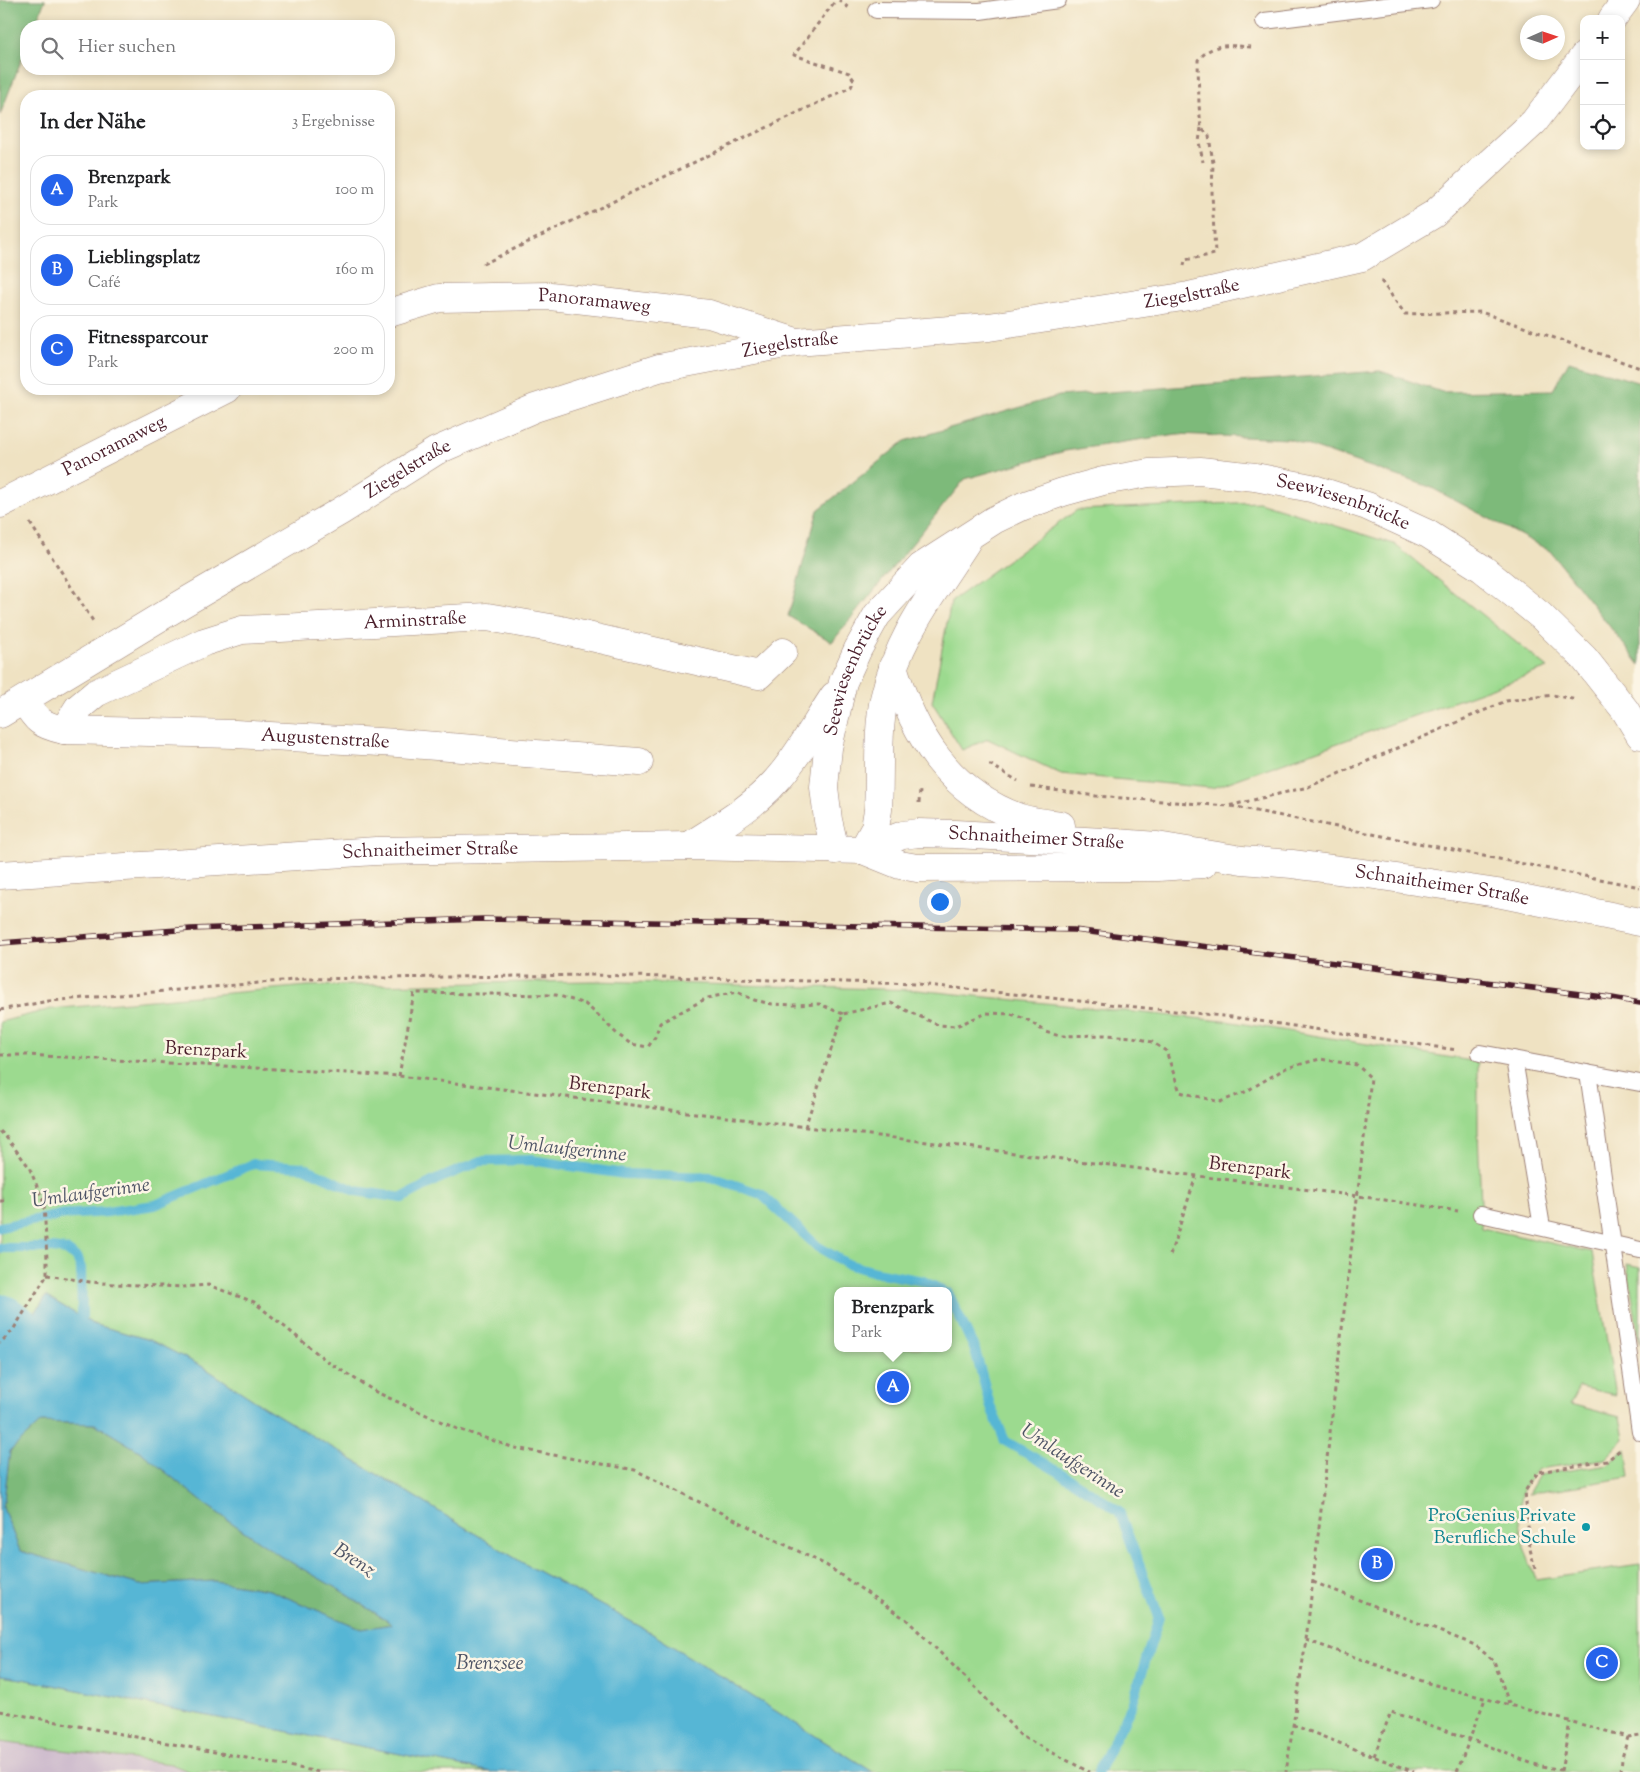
<!DOCTYPE html>
<html lang="de">
<meta charset="utf-8">
<style>
:root{--surface:#fff;--page:#f6f6f6;--text:#202124;--muted:#757577;--line:#e0e0e0;--accent:#2563eb}
body{margin:0;font-family:"Sorts Mill Goudy",serif;background:var(--page);color:var(--text)}
.controls{position:absolute;right:15px;top:15px;display:grid;overflow:hidden;border-radius:10px;box-shadow:0 2px 8px #0003}
.controls button{width:45px;height:45px;display:grid;place-items:center;padding:0;border:0;border-bottom:1px solid var(--line);background:var(--surface);color:var(--text);font:25px sans-serif}
.compass{position:absolute;left:1520px;top:15px;width:45px;height:45px;border-radius:50%;background:var(--surface);box-shadow:0 2px 8px #0003;rotate:87deg}
.you{position:absolute;left:939px;top:901px;width:18px;height:18px;margin:-12px;border:4px solid #fff;border-radius:50%;background:#1a73e8;box-shadow:0 0 0 8px #1a73e833}
.badge{display:grid;place-items:center;width:32px;height:32px;border-radius:50%;background:var(--accent);color:#fff;font-size:16px;font-weight:700}
.pin{position:absolute;translate:-50% -50%;border:2px solid #fff;box-shadow:0 1px 5px #0006}
.popup{position:absolute;left:834px;top:1287px;width:118px;height:65px;box-sizing:border-box;display:grid;place-content:center;border-radius:10px;background:var(--surface);filter:drop-shadow(0 1px 4px #0005);font-size:16px;white-space:nowrap;color:var(--muted)}
.popup b{font-size:19px;color:var(--text)}
.popup::after{content:'';position:absolute;left:50%;top:100%;margin-left:-10px;border:10px solid transparent;border-top-color:var(--surface)}
.list{margin:0;padding:0;list-style:none}
h2{display:flex;justify-content:space-between;align-items:center;height:65px;margin:0;padding:0 20px;font-size:21px}
h2 small{font-size:16px;font-weight:400;color:var(--muted)}
.list li{display:grid;grid-template-columns:32px 1fr auto;gap:15px;align-items:center;box-sizing:border-box;height:70px;margin:0 10px 10px;padding:0 10px;border:1px solid var(--line);border-radius:20px}
.list b{display:block;font-size:19px;white-space:nowrap}
.list p{margin:0;font-size:16px;white-space:nowrap;color:var(--muted)}
.list em{font-size:16px;font-style:normal;color:var(--muted)}
.icon{flex:none;width:28px;height:28px;fill:none;stroke:currentColor;stroke-width:2;stroke-linecap:round;stroke-linejoin:round}
.map{position:relative;flex:none;width:1640px;height:1772px;overflow:hidden}
.search{position:absolute;background:var(--surface);box-shadow:0 2px 8px #0003;left:20px;top:20px;width:375px;height:55px;display:flex;align-items:center;gap:12px;box-sizing:border-box;padding:0 18px;border-radius:20px;color:var(--muted);font-size:19px}
.panel{position:absolute;background:var(--surface);box-shadow:0 2px 8px #0003;left:20px;top:90px;width:375px;height:305px;border-radius:20px}
.map>svg:first-child{display:block}
.industrial{fill:#cfbdce}
.green{fill:#9cda8f;stroke:#737c5d;fill-rule:evenodd}
.forest{fill:#7dba7a;stroke:#646c52}
.water{fill:#56b6d5;stroke:#506a80;fill-rule:evenodd}
.lines{fill:none;stroke-linecap:round;stroke-linejoin:round}
.stream{stroke:#56b6d5;stroke-width:10}
.river{stroke:#56b6d5;stroke-width:60}
.service-casing{stroke:#9c8076;stroke-width:18}
.minor-casing{stroke:#9c8076;stroke-width:29}
.tertiary-casing{stroke:#9c8076;stroke-width:29}
.path{stroke:#9c8076;stroke-width:3;stroke-dasharray:4 4;stroke-linecap:butt}
.service{stroke:#fff;stroke-width:16}
.minor{stroke:#fff;stroke-width:28}
.tertiary{stroke:#fff;stroke-width:28}
.rail-casing{stroke:#4a1f2b;stroke-width:5.5}
.rail{stroke:#fcf5e5;stroke-width:4;stroke-dasharray:11;stroke-linecap:butt}
.culture-dot{fill:#0f9aa8;stroke:#fcf5e5;stroke-width:2}
.labels{text-anchor:middle;dominant-baseline:central;stroke-width:5;stroke-linejoin:round;paint-order:stroke}
.street-label{font-size:19px;fill:#4a1f2b;stroke:#fcf5e5}
.culture-label{font-size:19px;fill:#0d838f;stroke:#fcf5e5;text-anchor:end}
.water-label{font-size:20px;font-style:italic;fill:#4e5466;stroke:#fcf5e5}
</style>
<div class="map">
<svg width="1640" height="1772" viewBox="0 0 1640 1772">
<rect width="100%" height="100%" fill="#fcf5e5"/>
<filter id="ink" filterUnits="userSpaceOnUse"><feTurbulence type="fractalNoise" baseFrequency=".02" numOctaves="2"/><feDisplacementMap in="SourceGraphic" scale="10" xChannelSelector="R" yChannelSelector="G"/><feConvolveMatrix kernelMatrix="1 2 1 2 8 2 1 2 1" color-interpolation-filters="sRGB"/></filter>
<filter id="wash" filterUnits="userSpaceOnUse"><feTurbulence type="fractalNoise" baseFrequency=".0096" numOctaves="4" result="noise"/><feDisplacementMap in="SourceGraphic" scale="20" xChannelSelector="R" yChannelSelector="G"/><feGaussianBlur stdDeviation="1.12" result="paint"/><feColorMatrix in="noise" values="0 0 0 0 0 0 0 0 0 0 0 0 0 0 0 0 0 1.4 0 .05"/><feComposite in="paint" operator="in"/></filter>
<g filter="url(#wash)">
<rect width="100%" height="100%" fill="#efe2c2"/>
<path class="industrial" d="M0 1742 171 1764 190 1772H0Z"/>
<path class="green" d="M1259 502 1394 544 1548 668 1212 788 1061 774 988 739 962 750 932 702 951 601 1077 510Z
M593 981 917 990 1232 1022 1478 1062V1133L1482 1228 1592 1252 1616 1395 1579 1387 1570 1404 1620 1417 1624 1439 1605 1459 1538 1469 1523 1488 1519 1515 1524 1547 1536 1580 1640 1565V1772H873L643 1628 523 1563 412 1495 264 1407 205 1368 150 1340 93 1324 46 1296 19 1338 0 1356V1022L51 1009 307 986ZM838 1291H948V1348H838Z
M1627 1264 1640 1267V1344Z
M1626 1449 1630 1477 1528 1494 1539 1475 1608 1464Z
M0 1676 22 1679 491 1772H190L171 1764 0 1742Z"/>
<path class="forest" d="M0 0H45L35 26H26V48L0 115Z
M1569 361 1640 383V665L1550 551 1430 487 1289 439 1177 434 1065 451 965 479 832 642 788 616 818 510 905 441 1059 396 1380 371 1442 392 1553 390Z
M41 1422 95 1424 141 1452 205 1504 280 1556 345 1593 392 1624 362 1629 269 1590 214 1581 140 1585 20 1551 3 1508 10 1451Z"/>
<path class="water" d="M46 1296 93 1324 150 1340 205 1368 264 1407 412 1495 523 1563 643 1628 873 1772H491L22 1679 0 1676V1356L19 1338ZM41 1422 95 1424 141 1452 205 1504 280 1556 345 1593 392 1624 362 1629 269 1590 214 1581 140 1585 20 1551 3 1508 10 1451Z"/>
<g class="lines">
<path class="stream" d="M0 1227 61 1215 107 1212 155 1205 253 1164 303 1167 356 1191 402 1198 436 1180 481 1161 531 1160 624 1174 711 1177 761 1194 817 1246 847 1264 875 1272 923 1281 943 1291
M0 1248H52L66 1250 77 1258 81 1268 82 1317 72 1325
M948 1293 975 1350 990 1405 1005 1441 1059 1472 1119 1511 1159 1617 1132 1705 1098 1772"/>
<path class="river" d="M0 1324 19 1338 42 1349 89 1382"/>
</g>
</g>
<g filter="url(#ink)">
<g class="lines">
<g class="service-casing">
<path id="service" d="M876 10 980 11 1058 0
M1264 21 1431 0
M1480 1053 1640 1083
M1514 1059 1542 1227
M1588 1073 1640 1432
M1481 1214 1640 1250"/>
</g>
<g class="minor-casing">
<g id="minor">
<path d="M1612 19 1626 0"/>
<path id="s1" d="M389 313 439 298 550 296 709 314 793 341"/>
<path id="s2" d="M0 504 227 389"/>
<path id="s3" d="M24 700C36 720 40 725 64 730L235 734 398 743 639 762"/>
<path id="s4" d="M0 714 180 605 341 511 436 451 535 408 659 368 796 342 989 327 1189 296 1362 257 1434 214 1534 122 1584 56"/>
<path id="s5" d="M64 730 78 708 96 693 204 642 242 630 487 617 556 629 759 675 783 652"/>
</g>
</g>
<g class="tertiary-casing">
<g id="tertiary">
<path d="M893 666C914 735 948 792 1020 818 1033 822 1047 823 1061 825"/>
<path d="M689 846C718 827 751 809 775 782 798 757 815 724 834 696"/>
<path id="s6" d="M835 850 828 820 824 787 828 748 843 682 858 649 877 615 921 567 994 520 1023 506 1063 492 1103 481 1149 473 1200 471 1255 477 1311 488 1367 506 1428 534 1483 569 1541 616 1584 658 1625 710 1640 735"/>
<path d="M863 850 900 865 917 868 1158 867 1203 864"/>
<path d="M863 850 875 828 878 810C880 776 877 732 884 699 898 636 933 594 967 541"/>
<path id="s7" d="M0 875 376 851 689 846 863 850 903 835 918 833 955 834 1104 842 1157 846 1242 860 1292 864 1362 873 1497 893 1640 922"/>
</g>
</g>
<path class="path" d="M839 0 850 9
M1201 128 1199 142 1203 162
M483 264 851 87 854 80 849 73 794 55 836 0
M1184 266 1185 260 1215 254 1212 193 1213 163 1209 136 1201 128 1199 105 1198 60C1215 41 1229 46 1253 47
M1381 281 1405 314 1481 312 1640 368
M30 523 93 621
M989 765H991L1018 781
M1031 787 1096 796 1228 806 1308 787 1506 701 1553 695 1577 700
M919 803 920 791H924
M1231 806 1640 887
M0 1010 49 1001 306 979 593 975 917 984 1232 1017 1457 1050
M0 1055H27L399 1076 1358 1196 1458 1211
M399 1076 414 993 556 995 585 1004 598 1015 617 1034 631 1044 648 1047 655 1037 660 1023 707 998 737 992 754 1000 772 1004 794 1005 819 1004 843 1014
M805 1127 843 1014 891 1003 938 1025 956 1026 987 1013 1011 1014 1028 1020 1045 1032 1060 1036 1105 1035 1133 1037 1152 1042 1166 1051 1180 1092 1220 1102 1245 1092 1286 1068 1320 1059 1357 1065 1371 1078 1306 1640 1286 1772
M0 1131 6 1137 29 1167 44 1203 47 1259V1275L13 1330 0 1343
M0 1201H7
M1170 1255 1196 1176
M47 1275 90 1282 115 1284 183 1287 208 1285 254 1302 328 1362 376 1392 455 1428 515 1448 635 1470 826 1565 907 1620 976 1688 1021 1736 1089 1772
M1535 1569 1530 1549 1525 1491 1538 1472 1607 1461 1621 1449
M1313 1582 1475 1645 1494 1661 1510 1706
M1306 1640 1428 1683 1628 1737 1640 1735
M0 1711 319 1772
M1293 1725 1414 1772
M1374 1756 1391 1712 1470 1739 1533 1764 1561 1770
M1561 1771 1570 1722
M1457 1772 1485 1699
M1621 1772 1622 1758 1628 1737"/>
<use href="#service" class="service"/>
<use href="#minor" class="minor"/>
<use href="#tertiary" class="tertiary"/>
<g class="rail-casing">
<path id="rail" d="M0 943 191 929 483 919 1074 930 1612 998 1640 1003"/>
</g>
<use href="#rail" class="rail"/>
</g>
</g>
<circle class="culture-dot" cx="1586" cy="1527" r="5"/>
<g class="labels">
<g class="street-label">
<text stroke="none"><textPath href="#s4" startOffset="1286">Ziegelstraße</textPath></text>
<text stroke="none"><textPath href="#s1" startOffset="208">Panoramaweg</textPath></text>
<text stroke="none"><textPath href="#s4" startOffset="881">Ziegelstraße</textPath></text>
<text stroke="none"><textPath href="#s2" startOffset="128">Panoramaweg</textPath></text>
<text stroke="none"><textPath href="#s4" startOffset="476">Ziegelstraße</textPath></text>
<text stroke="none"><textPath href="#s6" startOffset="759">Seewiesenbrücke</textPath></text>
<text stroke="none"><textPath href="#s5" startOffset="382">Arminstraße</textPath></text>
<text stroke="none"><textPath href="#s6" startOffset="186">Seewiesenbrücke</textPath></text>
<text stroke="none"><textPath href="#s3" startOffset="314">Augustenstraße</textPath></text>
<text stroke="none"><textPath href="#s7" startOffset="1040">Schnaitheimer Straße</textPath></text>
<text stroke="none"><textPath href="#s7" startOffset="431">Schnaitheimer Straße</textPath></text>
<text stroke="none"><textPath href="#s7" startOffset="1449">Schnaitheimer Straße</textPath></text>
<text transform="translate(206 1051) rotate(3)">Brenzpark</text>
<text transform="translate(610 1089) rotate(7)">Brenzpark</text>
<text transform="translate(1250 1169) rotate(7)">Brenzpark</text>
</g>
<g class="culture-label">
<text x="1576" y="1516">ProGenius Private<tspan x="1576" dy="22">Berufliche Schule</tspan></text>
</g>
<g class="water-label">
<text transform="translate(567 1150) rotate(6)">Umlaufgerinne</text>
<text transform="translate(91 1194) rotate(-8)">Umlaufgerinne</text>
<text transform="translate(1072 1462) rotate(33)">Umlaufgerinne</text>
<text transform="translate(354 1561) rotate(32)">Brenz</text>
<text x="490" y="1664">Brenzsee</text>
</g>
</g>
</svg>
<div class="controls">
<button>+</button>
<button>−</button>
<button><svg class="icon" aria-label="locate" viewBox="0 0 24 24"><circle cx="12" cy="12" r="6"/><path d="M12 2v4M12 18v4M2 12h4M18 12h4"/></svg></button>
</div>
<svg class="compass" viewBox="-18 -18 36 36"><path d="M0-13l5 13h-10z" fill="#e53935"/><path d="M0 13l5-13h-10z" fill="#757577"/></svg>
<div class="you"></div>
<div class="pin badge" style="left:893px;top:1387px">A</div>
<div class="popup"><b>Brenzpark</b>Park</div>
<div class="pin badge" style="left:1377px;top:1564px">B</div>
<div class="pin badge" style="left:1602px;top:1663px">C</div>
<div class="search"><svg class="icon" aria-label="search" viewBox="0 0 24 24"><circle cx="10" cy="10" r="6"/><path d="M15 15l6 6"/></svg>Hier suchen</div>
<section class="panel">
<h2>In der Nähe<small>3 Ergebnisse</small></h2>
<ul class="list">
<li><span class="badge">A</span><div><b>Brenzpark</b><p>Park</p></div><em>100 m</em></li>
<li><span class="badge">B</span><div><b>Lieblingsplatz</b><p>Café</p></div><em>160 m</em></li>
<li><span class="badge">C</span><div><b>Fitnessparcour</b><p>Park</p></div><em>200 m</em></li>
</ul>
</section>
</div>
